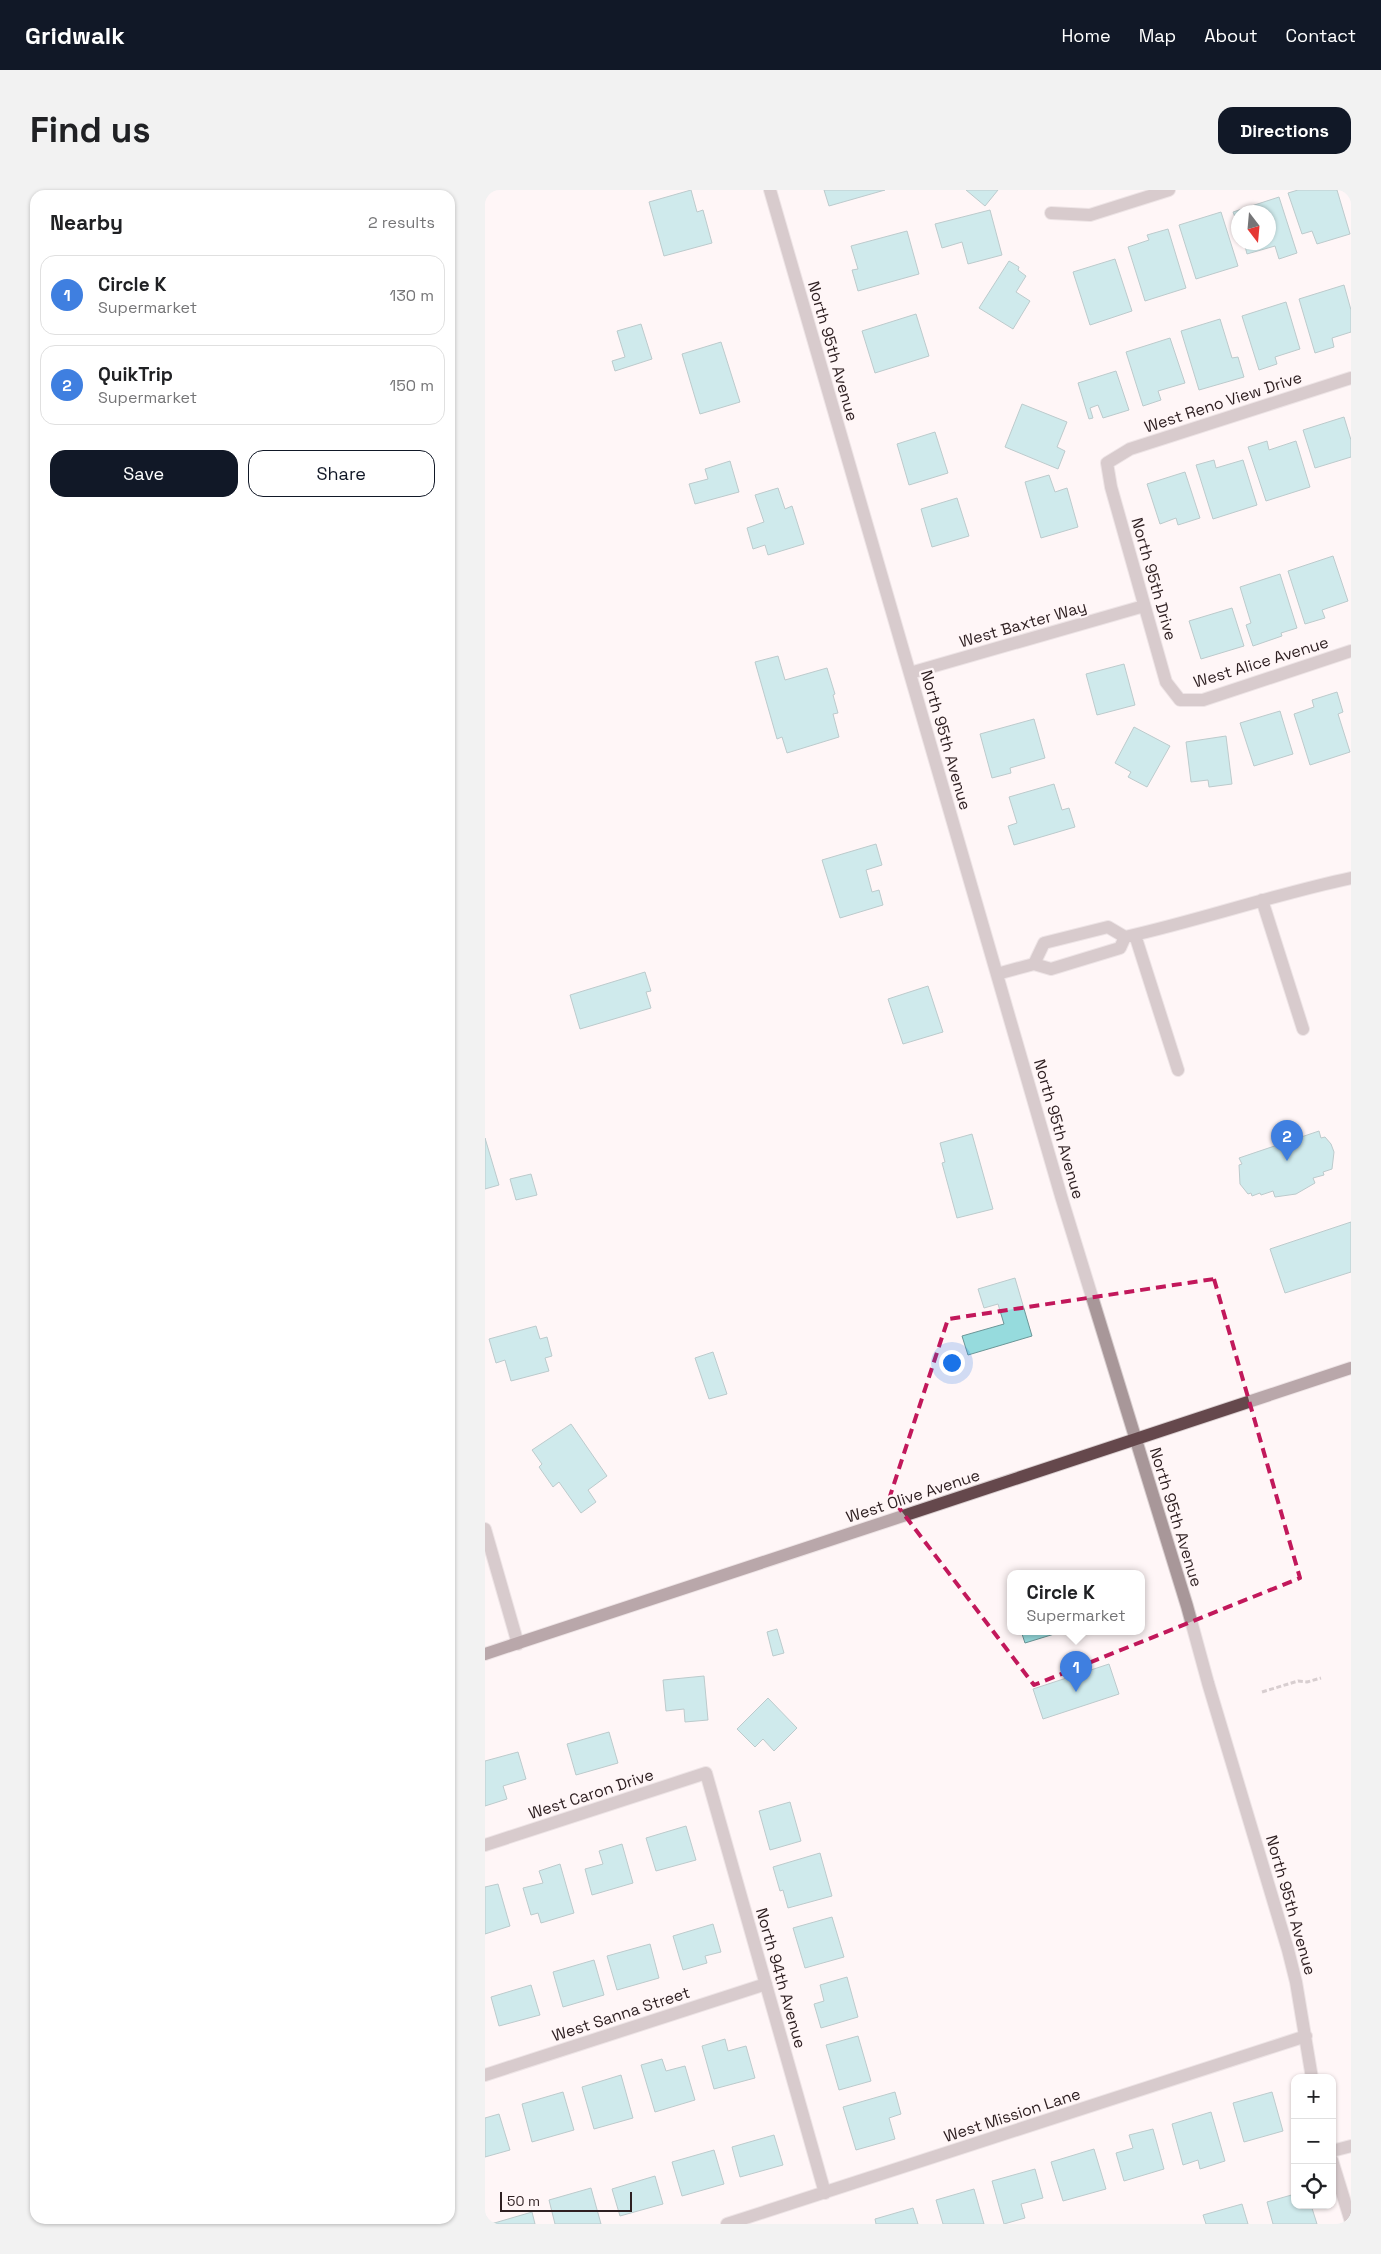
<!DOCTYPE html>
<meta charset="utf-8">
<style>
:root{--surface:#fff;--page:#f2f2f2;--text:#202124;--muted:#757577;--line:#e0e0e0;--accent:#111827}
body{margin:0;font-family:"Space Grotesk",sans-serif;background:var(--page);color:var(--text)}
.controls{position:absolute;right:15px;bottom:15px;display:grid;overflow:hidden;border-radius:10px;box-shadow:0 1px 4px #0004}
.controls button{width:45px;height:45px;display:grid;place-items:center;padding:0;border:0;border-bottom:1px solid var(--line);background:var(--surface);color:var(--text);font:25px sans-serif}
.compass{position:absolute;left:746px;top:15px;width:45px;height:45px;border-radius:50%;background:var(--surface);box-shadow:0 1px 4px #0004;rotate:164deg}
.scale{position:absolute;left:15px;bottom:12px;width:132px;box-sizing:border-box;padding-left:5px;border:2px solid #2e1f21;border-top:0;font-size:14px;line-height:18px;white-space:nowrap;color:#2e1f21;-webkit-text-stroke:4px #fff6f7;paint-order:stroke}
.you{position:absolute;left:466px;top:1172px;width:18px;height:18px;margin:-12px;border:4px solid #fff;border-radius:50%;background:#1a73e8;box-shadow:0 0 0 8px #1a73e833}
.badge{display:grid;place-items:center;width:32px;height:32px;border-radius:50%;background:var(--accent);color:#fff;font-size:16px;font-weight:700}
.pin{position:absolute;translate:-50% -41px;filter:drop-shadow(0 1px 2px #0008)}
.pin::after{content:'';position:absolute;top:26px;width:18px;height:15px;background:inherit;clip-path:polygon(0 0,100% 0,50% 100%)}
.popup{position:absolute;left:522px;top:1380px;width:138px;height:65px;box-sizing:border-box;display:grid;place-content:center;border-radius:10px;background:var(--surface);filter:drop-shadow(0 1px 4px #0005);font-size:16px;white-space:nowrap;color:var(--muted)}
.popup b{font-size:19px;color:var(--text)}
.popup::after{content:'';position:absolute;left:50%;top:100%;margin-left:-10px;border:10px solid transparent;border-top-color:var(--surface)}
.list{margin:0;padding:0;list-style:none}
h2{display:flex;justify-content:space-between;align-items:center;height:65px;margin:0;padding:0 20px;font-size:21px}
h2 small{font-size:16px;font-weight:400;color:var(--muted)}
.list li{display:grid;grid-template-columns:32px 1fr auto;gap:15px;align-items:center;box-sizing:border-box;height:80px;margin:0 10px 10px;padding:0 10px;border:1px solid var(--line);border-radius:15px}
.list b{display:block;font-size:19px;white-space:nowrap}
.list p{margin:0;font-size:16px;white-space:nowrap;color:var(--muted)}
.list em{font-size:16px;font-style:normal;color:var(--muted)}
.actions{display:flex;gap:10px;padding:15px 20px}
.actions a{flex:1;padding:11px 0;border:1px solid var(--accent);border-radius:15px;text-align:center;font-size:18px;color:var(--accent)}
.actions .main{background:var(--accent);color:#fff}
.icon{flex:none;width:28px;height:28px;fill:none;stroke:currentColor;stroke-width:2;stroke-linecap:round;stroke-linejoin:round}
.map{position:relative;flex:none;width:866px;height:2034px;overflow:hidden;border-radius:15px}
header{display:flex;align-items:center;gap:30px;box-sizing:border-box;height:70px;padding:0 25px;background:var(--accent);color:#fff}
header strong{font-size:24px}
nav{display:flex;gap:28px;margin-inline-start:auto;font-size:18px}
.intro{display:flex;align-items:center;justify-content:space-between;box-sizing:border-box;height:120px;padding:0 30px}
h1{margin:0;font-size:35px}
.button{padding:12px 22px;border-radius:15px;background:var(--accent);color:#fff;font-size:18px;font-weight:700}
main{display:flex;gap:30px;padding:0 30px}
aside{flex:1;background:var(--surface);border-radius:15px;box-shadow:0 1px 4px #0004}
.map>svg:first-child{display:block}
.building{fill:#96dbdd;stroke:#6b9697}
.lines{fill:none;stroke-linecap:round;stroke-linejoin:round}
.minor-casing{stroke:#d9cfd0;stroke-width:14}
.major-casing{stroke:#d9cfd0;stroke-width:14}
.path{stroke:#a99e9f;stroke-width:3;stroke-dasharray:5 2.5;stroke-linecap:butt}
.minor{stroke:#a89799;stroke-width:12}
.major{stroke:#65484c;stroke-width:12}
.marked{fill:none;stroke:#c2185b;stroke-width:4;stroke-dasharray:10 6;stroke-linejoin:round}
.labels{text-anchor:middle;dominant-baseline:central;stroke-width:4.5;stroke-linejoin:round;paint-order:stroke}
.street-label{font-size:16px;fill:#2e1f21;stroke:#fff6f7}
</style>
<header>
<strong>Gridwalk</strong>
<nav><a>Home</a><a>Map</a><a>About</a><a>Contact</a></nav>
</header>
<div class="intro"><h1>Find us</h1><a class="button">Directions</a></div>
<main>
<aside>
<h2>Nearby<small>2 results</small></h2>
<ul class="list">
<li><span class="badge" style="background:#3f7fe0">1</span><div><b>Circle K</b><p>Supermarket</p></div><em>130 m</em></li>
<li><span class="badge" style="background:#3f7fe0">2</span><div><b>QuikTrip</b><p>Supermarket</p></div><em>150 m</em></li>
</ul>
<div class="actions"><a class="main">Save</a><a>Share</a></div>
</aside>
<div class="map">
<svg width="866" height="2034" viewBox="0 0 866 2034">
<rect width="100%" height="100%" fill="#fff6f7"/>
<path class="building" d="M206 0 212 22 218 20 227 53 179 66 164 12Z
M339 0H400L344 16Z
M481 0H513L500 16Z
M813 0H852L865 44 832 54 827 41 817 44 803 3Z
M794 7 812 63 794 69 790 56 762 64 759 52H784V22H754V37L748 22Z
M505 20 517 65 483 74 477 52 457 58 450 34Z
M736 22 753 76 711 89 694 35Z
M683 39 701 98 660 111 643 57 664 50 662 45Z
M422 41 434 84 373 101 367 80 373 79 366 56Z
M630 69 647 121 605 135 588 82Z
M524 71 534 77 533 80 541 86 531 102 545 111 528 139 494 118Z
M859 95 866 120V142L847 148 849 157 830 163 814 109Z
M801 112 815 159 790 167 792 174 774 180 757 126Z
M431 124 444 166 390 183 377 141Z
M735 129 747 168 753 167 759 187 714 200 696 141Z
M156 134 167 169 130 181 127 171 140 167 132 141Z
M685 148 700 193 673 201 676 210 658 216 641 162Z
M236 152 255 212 215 224 197 164Z
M631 181 644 220 618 228 613 215 605 218 608 228 604 229 593 193Z
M537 214 582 232 572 257 580 261 573 279 520 257Z
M859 227 866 250V267L830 278 818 240Z
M450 242 463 283 424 295 412 254Z
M782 251 784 260 811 251 825 297 781 311 763 257Z
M729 270 731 278 758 270 772 315 728 329 711 275Z
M245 271 254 302 210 314 204 294 223 289 220 279Z
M700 282 715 328 693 335 691 328 675 334 662 294Z
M564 285 570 302 582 298 593 337 556 348 540 292Z
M293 298 300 319 307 316 319 354 283 365 280 355 268 359 262 338 279 332 270 305Z
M472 308 484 346 447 357 436 319Z
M848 366 863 411 837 420 840 428 820 434 803 381Z
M795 384 812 438 796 443 797 446 768 456 761 435 766 433 755 397Z
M747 418 759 456 716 469 704 431Z
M293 466 300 490 342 478 350 504 348 505 353 523 348 524 354 547 302 563 297 547 292 549 270 472Z
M639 474 650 515 612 525 601 484Z
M852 502 858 522 853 524 865 562 825 575 809 524 829 517 827 510Z
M795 521 808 564 769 576 755 533Z
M549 529 560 568 525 578 526 583 507 588 495 544Z
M649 537 685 556 662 597 643 587 646 582 630 573Z
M741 546 747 594 724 597 723 590 706 592 701 552Z
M569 594 577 620 584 618 590 637 529 655 523 636 532 633 524 607Z
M391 654 397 675 381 680 387 702 394 700 398 715 355 728 337 670Z
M160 782 166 801 161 802 166 818 95 839 85 805Z
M443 796 458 842 418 854 403 809Z
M834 941 836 948 840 947 846 954 849 962 847 979 838 982 839 985 828 988 830 993 811 1004 790 1007 788 1001 776 1005 775 1003 767 1006 766 1003 763 1004 755 994 754 975 757 974 754 968Z
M487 944 508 1019 472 1028 457 973 460 972 455 953Z
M0 948 14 995 0 999Z
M46 984 52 1005 31 1010 25 989Z
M866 1032V1082L800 1103 785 1059Z
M530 1088 547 1146 483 1165 477 1146 519 1134 513 1114 499 1118 493 1099Z
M51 1136 55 1149 62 1147 67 1166 60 1168 64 1181 26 1191 20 1170 11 1173 4 1149Z
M228 1162 242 1204 224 1209 210 1168Z
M86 1234 122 1286 103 1300 111 1312 96 1323 74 1292 68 1297 54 1277 57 1274 47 1260Z
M292 1439 299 1463 288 1466 282 1442Z
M536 1441H579L540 1453Z
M624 1474 634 1504 558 1529 548 1499Z
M219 1486 223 1530 200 1532 199 1519 181 1521 178 1490Z
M283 1508 312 1538 289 1561 278 1549 270 1557 252 1539Z
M124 1542 133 1573 91 1585 82 1554Z
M33 1562 41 1589 18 1596 22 1609 0 1616V1571Z
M305 1612 316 1651 285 1660 274 1621Z
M201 1636 211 1670 171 1681 161 1648Z
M137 1654 148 1693 107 1705 100 1679 118 1674 114 1661Z
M335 1663 347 1706 303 1718 298 1700 295 1701 288 1677Z
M75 1674 89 1723 56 1733 53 1723 46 1725 38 1698 58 1693 54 1681Z
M13 1694 25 1736 0 1744V1697Z
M347 1727 359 1767 320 1778 308 1738Z
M228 1734 236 1762 220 1766 222 1773 198 1780 188 1746Z
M165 1754 174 1788 132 1800 122 1766Z
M109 1770 119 1805 78 1817 68 1782Z
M362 1787 373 1827 336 1838 329 1814 339 1811 335 1795Z
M46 1795 55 1825 14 1836 6 1807Z
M373 1846 386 1891 354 1900 341 1855Z
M240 1849 243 1861 261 1856 270 1888 229 1899 217 1856Z
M177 1869 181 1881 200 1876 210 1910 170 1922 156 1875Z
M136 1885 148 1928 109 1939 97 1897Z
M78 1902 89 1940 47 1952 37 1914Z
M410 1902 416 1924 404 1928 410 1949 371 1960 358 1917Z
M787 1902 798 1941 759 1952 748 1913Z
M726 1922 740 1971 715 1979 713 1970 698 1975 687 1934Z
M14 1924 25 1960 0 1967V1928Z
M668 1939 679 1979 639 1991 631 1963 648 1958 644 1945Z
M289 1945 298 1975 255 1987 247 1957Z
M609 1959 621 1999 578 2011 566 1972Z
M229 1960 239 1994 197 2006 187 1972Z
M550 1979 558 2008 536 2014 540 2028 519 2034 507 1991Z
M170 1986 178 2014 135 2026 127 1999Z
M106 1998 116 2034H70L64 2010Z
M489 1999 499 2034H458L451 2010Z
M810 2004V2015H826L832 2034H788L782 2012Z
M757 2014 763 2034H721L718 2025Z
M428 2018 433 2034H391L390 2029Z
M47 2022 50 2034H6Z"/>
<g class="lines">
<g class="minor-casing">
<path id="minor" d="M285 0 576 1006 702 1416 723 1493 803 1760 811 1792 827 1888
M566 23 605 25 684 0
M866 188 645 259 622 273 626 297 681 492 695 510H718L866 461
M425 483 659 416
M777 710 818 839
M650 745 693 880
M549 774 559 753 623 737 640 747C716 730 790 704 866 688
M512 784 549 774 566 779 635 758 640 747
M0 1339 33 1454
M0 1655 221 1583 340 2003
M0 1885 281 1794
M847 1961 866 1956
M847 1970 866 2032
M242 2034 821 1846"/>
</g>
<g class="major-casing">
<path id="major" d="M0 1464 866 1178"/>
</g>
<path class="path" d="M777 1502 813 1491 822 1492 836 1488"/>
<use href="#minor" class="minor"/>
<use href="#major" class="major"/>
</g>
<path d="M0 0H866V2034H0ZM729 1089 815 1388 549 1495 405 1306 463 1129Z" fill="#fff6f7" fill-opacity=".55" fill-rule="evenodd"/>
<path class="marked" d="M729 1089 815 1388 549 1495 405 1306 463 1129Z"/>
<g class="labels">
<g class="street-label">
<text transform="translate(348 161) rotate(74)">North 95th Avenue</text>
<text transform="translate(738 212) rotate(-18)">West Reno View Drive</text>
<text transform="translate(669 389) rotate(74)">North 95th Drive</text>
<text transform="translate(538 434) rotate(-16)">West Baxter Way</text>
<text transform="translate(776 472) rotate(-17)">West Alice Avenue</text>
<text transform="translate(461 550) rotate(74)">North 95th Avenue</text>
<text transform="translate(574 939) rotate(74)">North 95th Avenue</text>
<text transform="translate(428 1306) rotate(-18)">West Olive Avenue</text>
<text transform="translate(691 1327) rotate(73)">North 95th Avenue</text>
<text transform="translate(106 1604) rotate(-18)">West Caron Drive</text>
<text transform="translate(806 1715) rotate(74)">North 95th Avenue</text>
<text transform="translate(296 1788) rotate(74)">North 94th Avenue</text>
<text transform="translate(136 1824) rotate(-18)">West Sanna Street</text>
<text transform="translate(527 1925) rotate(-18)">West Mission Lane</text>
</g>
</g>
</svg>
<div class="controls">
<button>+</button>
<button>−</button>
<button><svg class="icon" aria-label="locate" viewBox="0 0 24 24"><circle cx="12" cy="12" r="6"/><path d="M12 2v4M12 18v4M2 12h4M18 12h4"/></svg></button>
</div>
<svg class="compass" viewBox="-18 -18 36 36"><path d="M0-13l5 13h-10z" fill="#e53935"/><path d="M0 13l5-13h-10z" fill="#757577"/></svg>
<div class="scale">50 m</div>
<div class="you"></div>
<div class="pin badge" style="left:591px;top:1502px;background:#3f7fe0">1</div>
<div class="popup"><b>Circle K</b>Supermarket</div>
<div class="pin badge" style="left:802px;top:971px;background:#3f7fe0">2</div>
</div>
</main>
